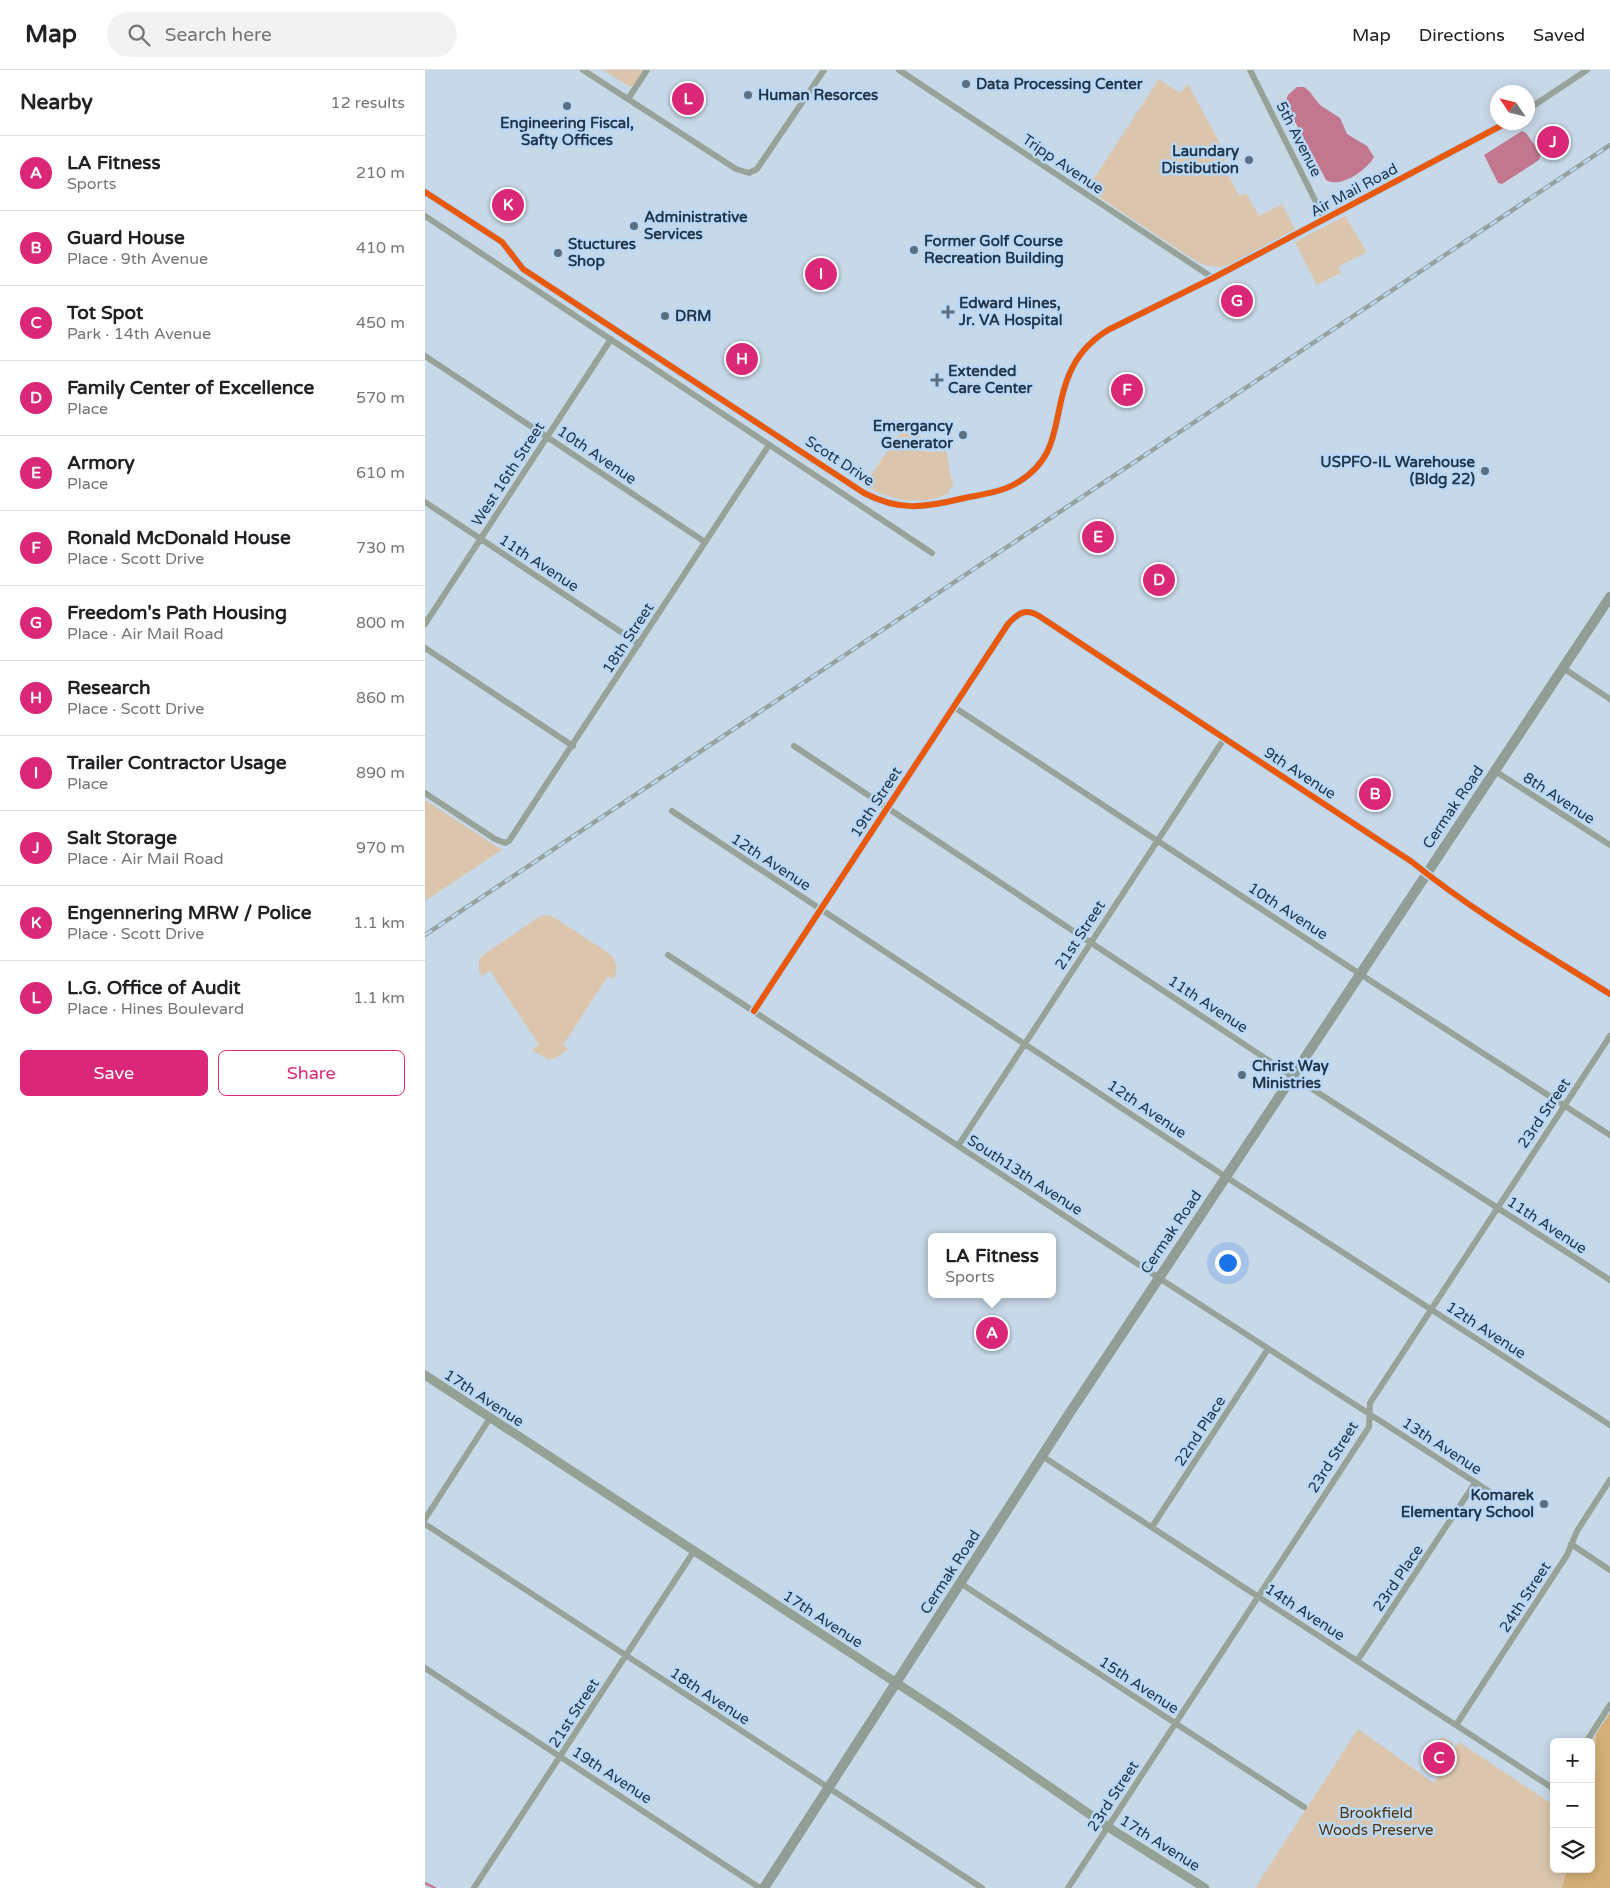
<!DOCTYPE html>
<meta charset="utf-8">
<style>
:root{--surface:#fff;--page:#f2f2f2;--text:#202124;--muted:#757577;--line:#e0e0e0;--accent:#db2777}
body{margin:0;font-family:"Varela Round",sans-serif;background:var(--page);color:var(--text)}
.controls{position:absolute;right:15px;bottom:15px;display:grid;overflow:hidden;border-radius:8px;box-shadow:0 2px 12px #0003}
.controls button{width:45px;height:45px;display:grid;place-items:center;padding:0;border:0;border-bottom:1px solid var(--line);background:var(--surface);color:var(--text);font:25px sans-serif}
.compass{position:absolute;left:1065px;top:15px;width:45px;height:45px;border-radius:50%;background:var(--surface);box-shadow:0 2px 12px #0003;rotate:305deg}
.you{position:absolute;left:802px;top:1192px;width:18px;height:18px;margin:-12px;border:4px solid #fff;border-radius:50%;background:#1a73e8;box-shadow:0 0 0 8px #1a73e833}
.badge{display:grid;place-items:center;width:32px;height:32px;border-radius:50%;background:var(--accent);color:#fff;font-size:16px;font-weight:700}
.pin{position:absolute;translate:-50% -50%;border:2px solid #fff;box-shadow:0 1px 5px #0006}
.popup{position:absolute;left:503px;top:1163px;width:128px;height:65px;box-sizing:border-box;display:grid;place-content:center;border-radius:8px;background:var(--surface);filter:drop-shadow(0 1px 4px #0005);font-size:16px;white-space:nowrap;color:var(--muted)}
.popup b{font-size:19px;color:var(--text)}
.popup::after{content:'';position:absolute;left:50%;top:100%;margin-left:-10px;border:10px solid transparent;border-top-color:var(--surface)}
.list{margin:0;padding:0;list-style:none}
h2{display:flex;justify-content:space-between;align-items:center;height:65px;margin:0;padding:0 20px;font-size:21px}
h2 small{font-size:16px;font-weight:400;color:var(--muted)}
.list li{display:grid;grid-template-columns:32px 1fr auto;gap:15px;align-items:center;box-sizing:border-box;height:75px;padding:0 20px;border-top:1px solid var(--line)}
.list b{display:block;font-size:19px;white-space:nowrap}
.list p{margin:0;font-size:16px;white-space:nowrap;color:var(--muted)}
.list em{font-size:16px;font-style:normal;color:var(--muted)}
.actions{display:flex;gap:10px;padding:15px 20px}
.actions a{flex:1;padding:11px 0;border:1px solid var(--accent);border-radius:8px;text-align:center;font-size:18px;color:var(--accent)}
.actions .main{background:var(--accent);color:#fff}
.icon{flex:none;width:28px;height:28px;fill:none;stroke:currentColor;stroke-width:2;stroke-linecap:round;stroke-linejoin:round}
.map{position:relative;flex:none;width:1185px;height:1818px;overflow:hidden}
header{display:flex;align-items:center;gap:30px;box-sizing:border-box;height:70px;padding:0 25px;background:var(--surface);border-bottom:1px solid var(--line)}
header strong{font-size:24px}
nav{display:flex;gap:28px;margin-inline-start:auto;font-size:18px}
.search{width:350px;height:45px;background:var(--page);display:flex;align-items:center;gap:12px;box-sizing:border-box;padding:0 18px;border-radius:28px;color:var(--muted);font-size:19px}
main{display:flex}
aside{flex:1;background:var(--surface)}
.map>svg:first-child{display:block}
.green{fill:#dbc6ad}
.forest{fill:#d4af77}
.water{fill:#c3778f}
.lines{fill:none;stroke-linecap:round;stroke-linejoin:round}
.stream{stroke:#c3778f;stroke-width:2.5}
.street{stroke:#97a398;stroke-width:6}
.secondary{stroke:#94a195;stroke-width:9}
.primary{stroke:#919e96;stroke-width:10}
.rail-casing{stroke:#96a29e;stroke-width:4.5}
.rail{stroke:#b9d8f6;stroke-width:2.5;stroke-dasharray:8;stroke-linecap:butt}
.cycleway-casing{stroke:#b9d8f6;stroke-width:9}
.cycleway{stroke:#e8590c;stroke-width:6}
.poi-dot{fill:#5b6f81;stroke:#b9d8f6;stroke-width:2}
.labels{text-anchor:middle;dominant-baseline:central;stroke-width:5;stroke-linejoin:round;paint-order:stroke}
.poi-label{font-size:15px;font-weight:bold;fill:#21364a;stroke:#b9d8f6;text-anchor:start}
.street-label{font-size:15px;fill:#21364a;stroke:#b9d8f6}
.park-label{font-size:15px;fill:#543408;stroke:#b9d8f6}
</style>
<header>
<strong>Map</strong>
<div class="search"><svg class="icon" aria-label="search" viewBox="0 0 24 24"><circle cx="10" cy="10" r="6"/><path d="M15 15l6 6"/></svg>Search here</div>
<nav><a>Map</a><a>Directions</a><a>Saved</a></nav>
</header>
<main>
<aside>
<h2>Nearby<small>12 results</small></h2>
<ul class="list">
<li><span class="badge">A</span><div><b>LA Fitness</b><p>Sports</p></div><em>210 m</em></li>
<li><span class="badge">B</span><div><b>Guard House</b><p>Place · 9th Avenue</p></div><em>410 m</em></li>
<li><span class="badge">C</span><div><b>Tot Spot</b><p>Park · 14th Avenue</p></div><em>450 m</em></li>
<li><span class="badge">D</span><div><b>Family Center of Excellence</b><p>Place</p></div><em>570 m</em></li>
<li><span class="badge">E</span><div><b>Armory</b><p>Place</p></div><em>610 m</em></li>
<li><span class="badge">F</span><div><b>Ronald McDonald House</b><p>Place · Scott Drive</p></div><em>730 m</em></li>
<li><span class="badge">G</span><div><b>Freedom's Path Housing</b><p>Place · Air Mail Road</p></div><em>800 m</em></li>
<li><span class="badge">H</span><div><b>Research</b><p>Place · Scott Drive</p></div><em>860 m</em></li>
<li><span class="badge">I</span><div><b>Trailer Contractor Usage</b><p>Place</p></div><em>890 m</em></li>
<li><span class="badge">J</span><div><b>Salt Storage</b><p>Place · Air Mail Road</p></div><em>970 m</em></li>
<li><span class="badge">K</span><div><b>Engennering MRW / Police</b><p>Place · Scott Drive</p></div><em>1.1 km</em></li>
<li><span class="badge">L</span><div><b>L.G. Office of Audit</b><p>Place · Hines Boulevard</p></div><em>1.1 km</em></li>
</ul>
<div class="actions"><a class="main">Save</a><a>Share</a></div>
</aside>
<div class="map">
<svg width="1185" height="1818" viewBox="0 0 1185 1818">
<rect width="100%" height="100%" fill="#c7d8e8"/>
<path class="green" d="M178 0H219L210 14 205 17Z
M734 9 755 23 763 14 803 88 797 92 814 126 821 123 834 146 857 134 871 161 808 194 796 197 783 196 773 192 745 174 662 119Z
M920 146 942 182 913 197 916 203 892 215 870 172Z
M478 354 496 367 490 377 491 380 506 382 521 381 528 417 524 419V423C501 436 466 431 445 418L443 409 472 367H473Z
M0 730 77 780 0 831Z
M123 845 130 848 182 882C192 889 193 898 189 909L183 906 138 975 143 979 132 987 124 990 107 980 114 975 65 901 57 906 54 902V890L58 885 115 846Z
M1185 1643V1818H830L933 1659 1009 1713 1034 1672 1124 1732 1129 1726V1799H1166V1672Z
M1019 1667 1028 1674 1027 1679 1010 1706H1008L996 1698 1000 1692 1006 1689 1007 1682 1016 1668Z"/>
<path class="forest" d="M1185 1643V1818H1137L1141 1803 1139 1799H1166V1710L1171 1702V1664Z"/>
<path class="water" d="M872 17H879L884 21 895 35 915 48 922 64 942 76 949 87C942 100 915 119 901 110L860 33 863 25Z
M1097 61 1101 63 1116 84 1114 90 1077 114 1073 113 1059 85Z"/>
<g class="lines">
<path class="stream" d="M0 1813 10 1818"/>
<path class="street" d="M158 0 311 99 324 103 332 99 399 0
M474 0 788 208
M825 0 900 150
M203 29 222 0
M1102 40 1162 0
M0 122 77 172 98 199 439 423C474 441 498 438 535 429 553 425 574 423 590 414 639 386 626 347 644 305 652 285 665 271 683 260L788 208 1083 52
M0 146 507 483
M0 286 280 472
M0 432 214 574
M0 554 186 269
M0 578 148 676
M1138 598 1185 629
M529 637 935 904 1185 1065
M369 676 867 1006 1185 1210
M1070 701 1185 775
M0 723 70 769 80 773 84 771 344 375
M247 741 801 1107 1185 1355
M243 885 734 1208 1076 1429
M329 941 583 554C593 543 600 538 614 546L987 792C1049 842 1118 882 1185 924
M533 1076 799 669
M617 1386 1129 1719
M0 1449 65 1348
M0 1454 557 1818
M727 1457 843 1279
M1146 1474 1185 1500
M535 1513 879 1737
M932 1591 1050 1413
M0 1598 335 1818
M1031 1655 1142 1485 1152 1461 1185 1410
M1161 1672 1185 1635
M49 1818 269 1481
M643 1818 944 1357 945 1333 1185 966"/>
<path class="secondary" d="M0 1305 522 1646 683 1757 780 1818"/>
<path class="primary" d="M339 1818 644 1344 1185 527"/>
<g class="rail-casing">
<path id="rail" d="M0 865 1185 75"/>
</g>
<use href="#rail" class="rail"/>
<g class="cycleway-casing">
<path id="cycleway" d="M0 122 77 172 98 199 439 423C474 441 498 438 535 429 553 425 574 423 590 414 639 386 626 347 644 305 652 285 665 271 683 260L788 208 1083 52
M329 941 583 554C593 543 600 538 614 546L987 792C1049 842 1118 882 1185 924"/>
</g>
<use href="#cycleway" class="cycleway"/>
</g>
<g class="poi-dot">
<circle cx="541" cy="14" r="5"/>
<circle cx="323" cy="25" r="5"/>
<circle cx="142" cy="36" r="5"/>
<circle cx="824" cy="90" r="5"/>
<circle cx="209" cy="156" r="5"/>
<circle cx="489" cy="180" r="5"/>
<circle cx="133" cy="183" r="5"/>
<path d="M520.5 234.5h5v5h5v5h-5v5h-5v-5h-5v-5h5z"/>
<circle cx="240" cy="246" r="5"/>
<path d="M509.5 302.5h5v5h5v5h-5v5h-5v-5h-5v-5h5z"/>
<circle cx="538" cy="365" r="5"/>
<circle cx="1060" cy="401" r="5"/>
<circle cx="817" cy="1005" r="5"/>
<circle cx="1119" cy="1434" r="5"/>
</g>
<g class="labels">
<g class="poi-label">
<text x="551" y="14">Data Processing Center</text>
<text x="333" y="25">Human Resorces</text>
<text x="142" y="53" text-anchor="middle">Engineering Fiscal,<tspan x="142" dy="17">Safty Offices</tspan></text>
<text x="814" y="81" text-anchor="end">Laundary<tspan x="814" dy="17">Distibution</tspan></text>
<text x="219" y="147">Administrative<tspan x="219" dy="17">Services</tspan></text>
<text x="499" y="171">Former Golf Course<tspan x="499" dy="17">Recreation Building</tspan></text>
<text x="143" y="174">Stuctures<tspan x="143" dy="17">Shop</tspan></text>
<text x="534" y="233">Edward Hines,<tspan x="534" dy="17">Jr. VA Hospital</tspan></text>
<text x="250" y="246">DRM</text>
<text x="523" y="301">Extended<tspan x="523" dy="17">Care Center</tspan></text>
<text x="528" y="356" text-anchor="end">Emergancy<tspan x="528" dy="17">Generator</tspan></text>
<text x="1050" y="392" text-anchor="end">USPFO-IL Warehouse<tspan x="1050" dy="17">(Bldg 22)</tspan></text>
<text x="827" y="996">Christ Way<tspan x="827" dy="17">Ministries</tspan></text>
<text x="1109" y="1425" text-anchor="end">Komarek<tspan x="1109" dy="17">Elementary School</tspan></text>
</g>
<g class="street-label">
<text transform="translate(874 69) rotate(63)">5th Avenue</text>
<text transform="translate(638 94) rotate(34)">Tripp Avenue</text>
<text transform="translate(929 120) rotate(-28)">Air Mail Road</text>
<text transform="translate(172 385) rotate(34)">10th Avenue</text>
<text transform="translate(415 391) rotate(33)">Scott Drive</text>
<text transform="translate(83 404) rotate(-57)">West 16th Street</text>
<text transform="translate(114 493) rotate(33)">11th Avenue</text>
<text transform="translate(203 568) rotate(-57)">18th Street</text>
<text transform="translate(875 703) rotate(33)">9th Avenue</text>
<text transform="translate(1134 728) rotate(33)">8th Avenue</text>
<text transform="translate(451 732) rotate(-57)">19th Street</text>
<text transform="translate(1028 737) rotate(-56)">Cermak Road</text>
<text transform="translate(346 792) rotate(33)">12th Avenue</text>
<text transform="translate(863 841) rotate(33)">10th Avenue</text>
<text transform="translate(655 865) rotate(-57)">21st Street</text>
<text transform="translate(783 934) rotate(33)">11th Avenue</text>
<text transform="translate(722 1039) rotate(34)">12th Avenue</text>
<text transform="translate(1119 1043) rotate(-56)">23rd Street</text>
<text transform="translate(600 1105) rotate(33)">South13th Avenue</text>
<text transform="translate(1122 1155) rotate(33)">11th Avenue</text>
<text transform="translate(746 1162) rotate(-56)">Cermak Road</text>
<text transform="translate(1061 1260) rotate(33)">12th Avenue</text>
<text transform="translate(59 1328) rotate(33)">17th Avenue</text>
<text transform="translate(775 1361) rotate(-57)">22nd Place</text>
<text transform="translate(1017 1376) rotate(33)">13th Avenue</text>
<text transform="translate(908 1387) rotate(-58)">23rd Street</text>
<text transform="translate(525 1502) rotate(-57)">Cermak Road</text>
<text transform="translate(973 1508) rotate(-56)">23rd Place</text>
<text transform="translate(1100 1527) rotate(-57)">24th Street</text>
<text transform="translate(880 1542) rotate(33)">14th Avenue</text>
<text transform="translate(398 1549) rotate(33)">17th Avenue</text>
<text transform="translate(714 1615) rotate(33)">15th Avenue</text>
<text transform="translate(285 1626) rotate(33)">18th Avenue</text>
<text transform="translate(149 1643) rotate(-57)">21st Street</text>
<text transform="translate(187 1705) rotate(33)">19th Avenue</text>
<text transform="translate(688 1726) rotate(-57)">23rd Street</text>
<text transform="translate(735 1773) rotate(32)">17th Avenue</text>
</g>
<g class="park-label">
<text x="951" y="1743">Brookfield<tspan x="951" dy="17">Woods Preserve</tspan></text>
</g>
</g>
</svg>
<div class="controls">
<button>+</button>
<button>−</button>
<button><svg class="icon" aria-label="layers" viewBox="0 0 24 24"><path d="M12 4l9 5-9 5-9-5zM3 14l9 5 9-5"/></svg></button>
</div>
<svg class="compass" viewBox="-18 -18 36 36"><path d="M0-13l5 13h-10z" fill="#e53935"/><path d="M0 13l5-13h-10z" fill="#757577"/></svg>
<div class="you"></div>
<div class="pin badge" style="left:567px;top:1263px">A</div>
<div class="popup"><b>LA Fitness</b>Sports</div>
<div class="pin badge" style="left:950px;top:724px">B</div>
<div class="pin badge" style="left:1014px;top:1688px">C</div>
<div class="pin badge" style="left:734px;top:510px">D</div>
<div class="pin badge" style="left:673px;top:467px">E</div>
<div class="pin badge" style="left:702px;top:320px">F</div>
<div class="pin badge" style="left:812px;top:231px">G</div>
<div class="pin badge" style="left:317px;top:289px">H</div>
<div class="pin badge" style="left:396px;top:204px">I</div>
<div class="pin badge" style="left:1128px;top:72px">J</div>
<div class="pin badge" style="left:83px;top:135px">K</div>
<div class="pin badge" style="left:263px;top:29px">L</div>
</div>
</main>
